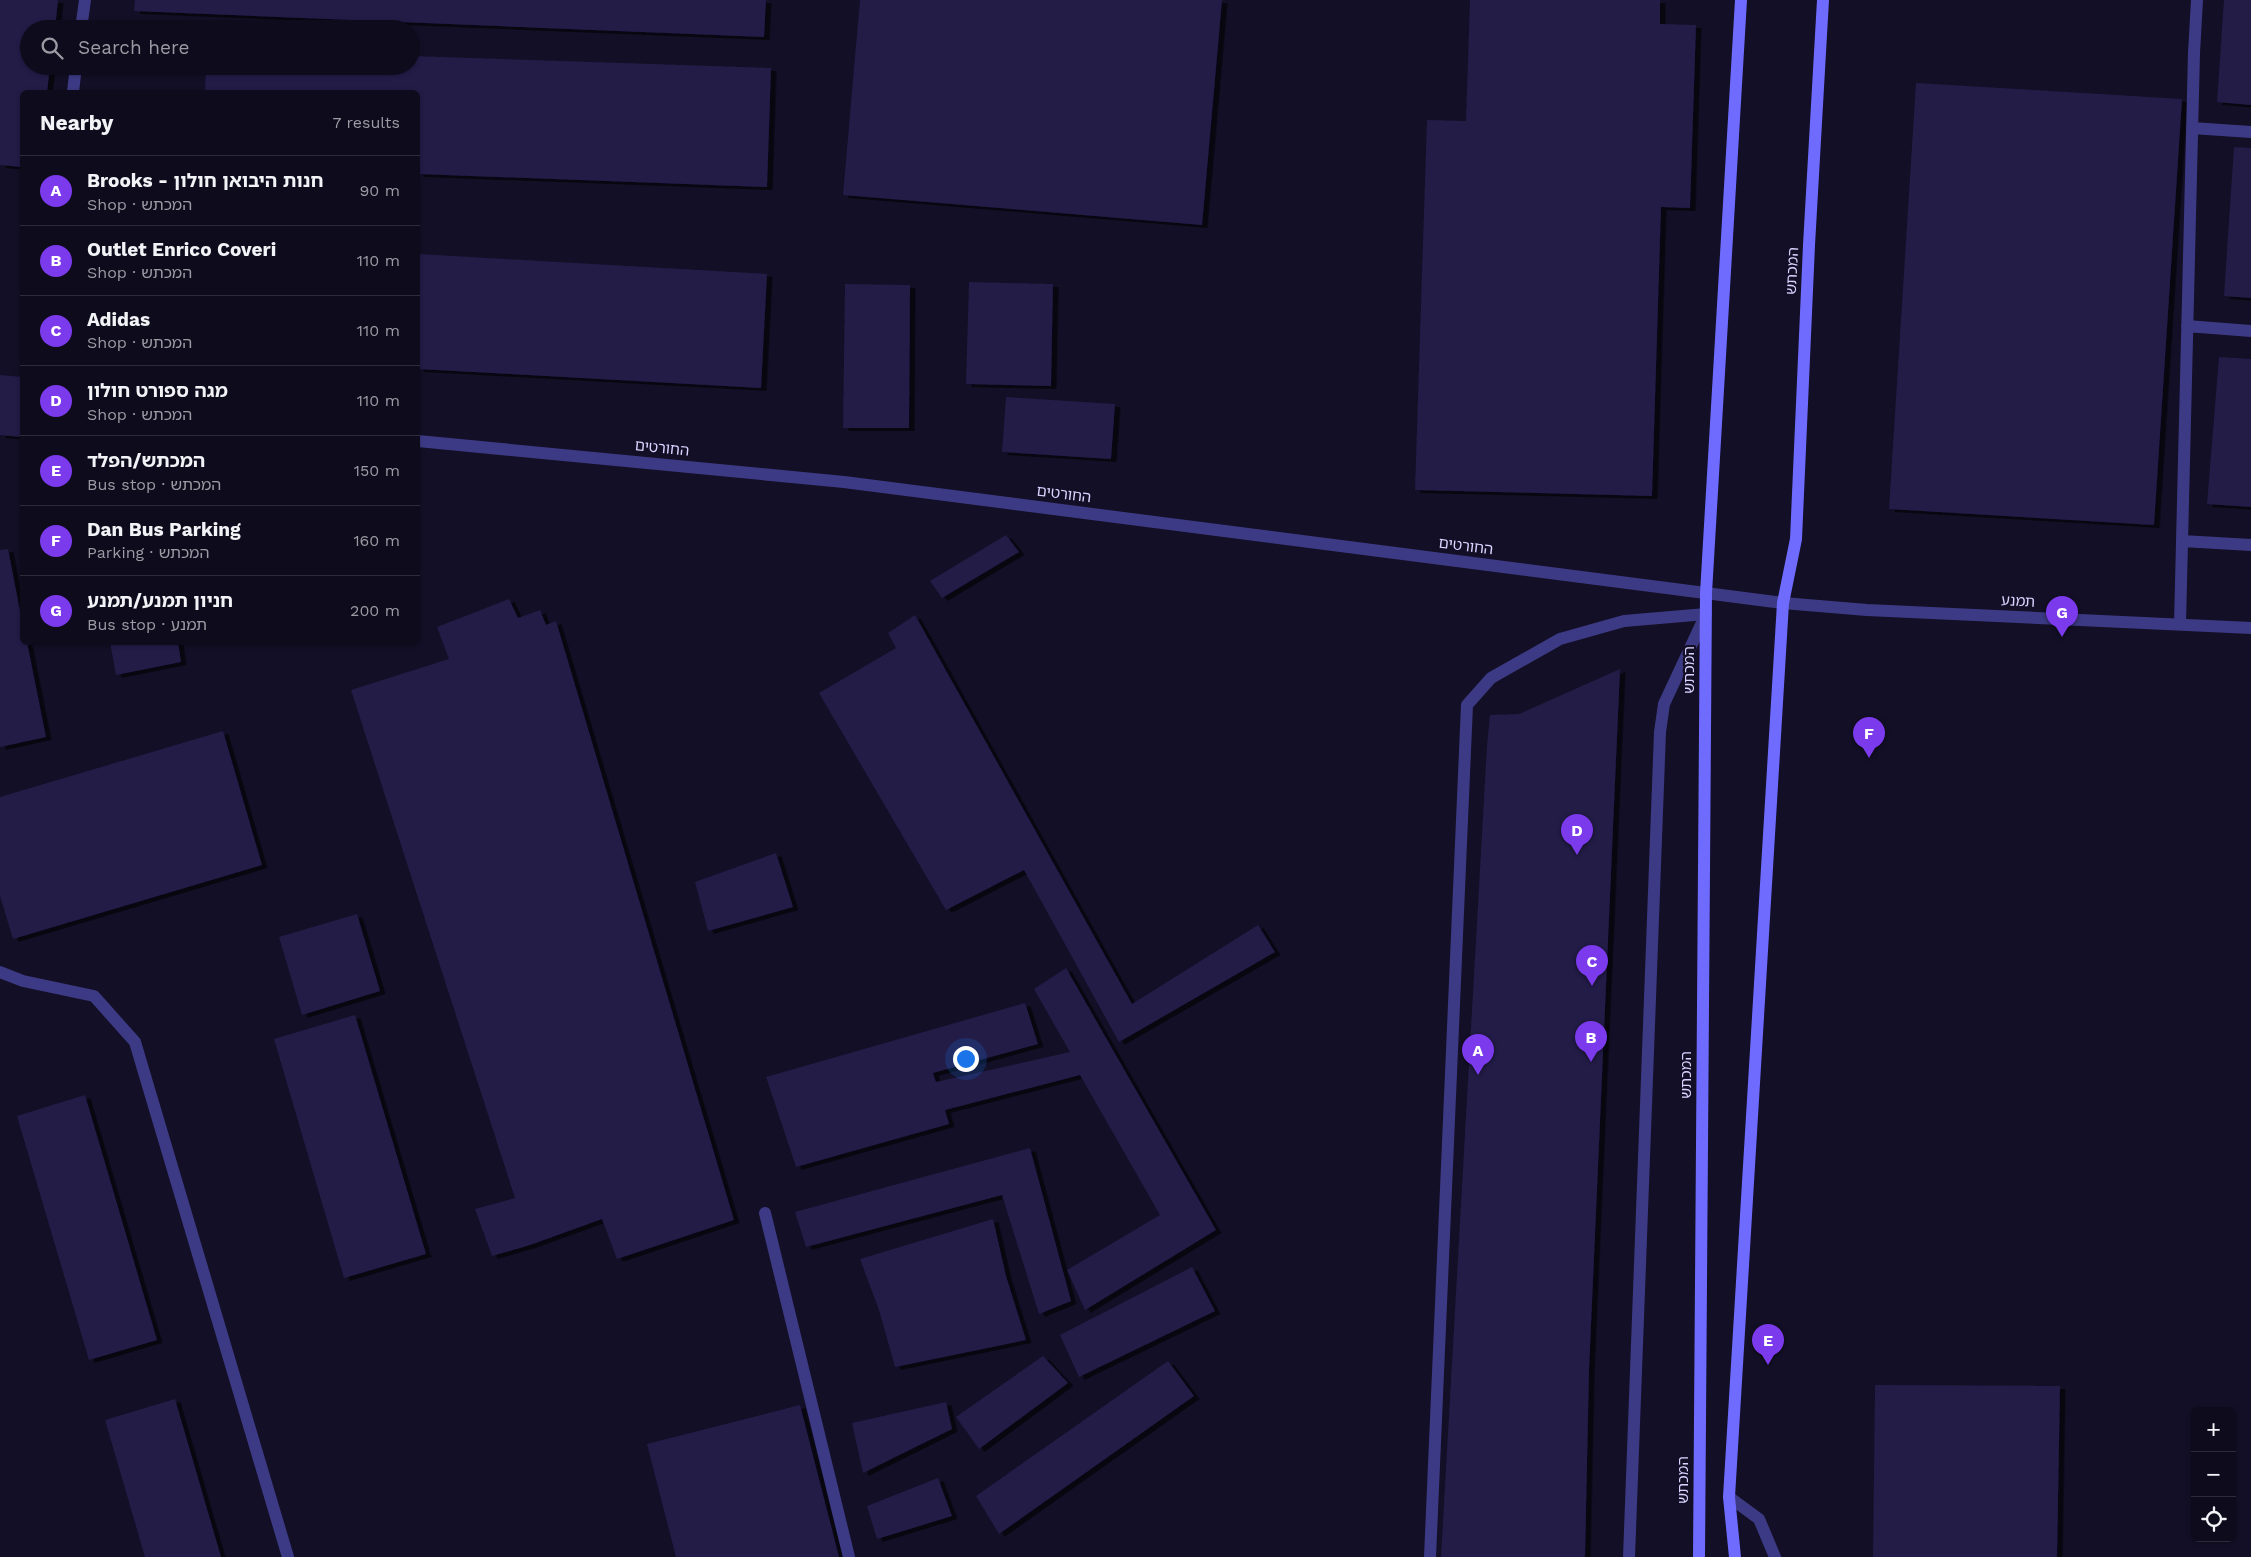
<!DOCTYPE html>
<meta charset="utf-8">
<style>
:root{--surface:#0e0b1c;--page:#171425;--text:#f1f3f6;--muted:#9b9ba3;--line:#2e2b3b;--accent:#7c3aed}
body{margin:0;font-family:"Work Sans","Noto Sans Hebrew",sans-serif;background:var(--page);color:var(--text)}
.controls{position:absolute;right:15px;bottom:15px;display:grid;overflow:hidden;border-radius:8px;box-shadow:0 1px 4px #0004}
.controls button{width:45px;height:45px;display:grid;place-items:center;padding:0;border:0;border-bottom:1px solid var(--line);background:var(--surface);color:var(--text);font:25px sans-serif}
.you{position:absolute;left:965px;top:1058px;width:18px;height:18px;margin:-12px;border:4px solid #fff;border-radius:50%;background:#1a73e8;box-shadow:0 0 0 8px #1a73e833}
.badge{display:grid;place-items:center;width:32px;height:32px;border-radius:50%;background:var(--accent);color:#fff;font-size:16px;font-weight:700}
.pin{position:absolute;translate:-50% -41px;filter:drop-shadow(0 1px 2px #0008)}
.pin::after{content:'';position:absolute;top:26px;width:18px;height:15px;background:inherit;clip-path:polygon(0 0,100% 0,50% 100%)}
.list{margin:0;padding:0;list-style:none}
h2{display:flex;justify-content:space-between;align-items:center;height:65px;margin:0;padding:0 20px;font-size:21px}
h2 small{font-size:16px;font-weight:400;color:var(--muted)}
.list li{display:grid;grid-template-columns:32px 1fr auto;gap:15px;align-items:center;box-sizing:border-box;height:70px;padding:0 20px;border-top:1px solid var(--line)}
.list b{display:block;font-size:19px;white-space:nowrap}
.list p{margin:0;font-size:16px;white-space:nowrap;color:var(--muted)}
.list em{font-size:16px;font-style:normal;color:var(--muted)}
.icon{flex:none;width:28px;height:28px;fill:none;stroke:currentColor;stroke-width:2;stroke-linecap:round;stroke-linejoin:round}
.map{position:relative;flex:none;width:2251px;height:1557px;overflow:hidden}
.search{position:absolute;background:var(--surface);box-shadow:0 1px 4px #0004;left:20px;top:20px;width:400px;height:55px;display:flex;align-items:center;gap:12px;box-sizing:border-box;padding:0 18px;border-radius:28px;color:var(--muted);font-size:19px}
.panel{position:absolute;background:var(--surface);box-shadow:0 1px 4px #0004;left:20px;top:90px;width:400px;height:555px;border-radius:8px}
.map>svg:first-child{display:block}
.building{fill:#241b47;filter:url(#shadow)}
.lines{fill:none;stroke-linecap:round;stroke-linejoin:round}
.lane{stroke:#3d3a85;stroke-width:12}
.street{stroke:#3d3a85;stroke-width:12}
.secondary{stroke:#6f6bff;stroke-width:12}
.labels{text-anchor:middle;dominant-baseline:central;stroke-width:4.5;stroke-linejoin:round;paint-order:stroke}
.street-label{font-size:15px;fill:#d9d4ff;stroke:#130f26}
</style>
<div class="map">
<svg width="2251" height="1557" viewBox="0 0 2251 1557">
<defs>
<filter id="shadow"><feDropShadow dx="5.5" dy="3" stdDeviation="0" flood-color="#0009"/></filter>
</defs>
<rect width="100%" height="100%" fill="#130f26"/>
<path class="building" d="M0 0H58L55 29H29V66H50L47 92H22V167L0 165Z
M135 0H766L764 37 134 11Z
M860 0H1222L1202 225 843 195Z
M1470 0H1660V24L1696 25 1690 208 1661 207 1652 496 1415 490 1427 120 1466 121Z
M2224 0H2251V105L2217 102Z
M411 56 771 68 767 187 418 174V92H205L206 66H411Z
M1916 83 2182 99 2154 525 1889 509Z
M2234 147 2251 148V298L2224 296Z
M418 254 767 274 761 388 418 369Z
M969 282 1053 284 1051 386 966 384Z
M845 284 910 285 909 428H843Z
M2219 357 2251 359V507L2207 504Z
M0 375 22 377V437L0 435Z
M1006 397 1115 404 1111 459 1002 452Z
M1006 535 1019 552 942 598 930 581Z
M8 549 22 621V642H27L46 737 0 747V550Z
M509 599 518 618 540 610 546 625 556 621 734 1220 617 1259 602 1219 530 1245 492 1256 475 1209 515 1198 351 690 449 659 437 627Z
M915 615 1132 1004 1258 925 1275 952 1119 1042 1024 870 946 910 819 693 896 648 888 633Z
M110 642H178L181 662 116 675Z
M1620 669 1589 1370 1585 1557H1441L1487 746 1490 715 1519 714Z
M223 731 262 865 13 939 0 896V797Z
M776 853 793 907 708 931 695 882Z
M357 914 380 991 302 1015 279 937Z
M1066 968 1216 1230 1085 1310 1067 1270 1160 1215 1080 1075 945 1110 949 1124 796 1167 766 1077 1025 1003 1038 1044 933 1073 936 1082 1070 1052 1034 989Z
M355 1015 426 1254 344 1278 274 1039Z
M85 1095 157 1340 89 1360 17 1116Z
M1030 1148 1071 1301 1039 1314 1002 1195 806 1247 795 1212Z
M993 1219 1006 1276 1026 1340 895 1367 879 1310 860 1259Z
M1192 1267 1215 1311 1079 1377 1060 1335Z
M1043 1356 1068 1383 979 1449 956 1417Z
M1168 1361 1194 1396 999 1534 976 1496Z
M1875 1385 2060 1386 2057 1557H1873Z
M175 1399 221 1557H145L105 1420Z
M946 1402 952 1429 863 1473 852 1423Z
M800 1405 839 1557H676L647 1444Z
M938 1478 952 1516 877 1539 867 1506Z"/>
<g class="lines">
<path class="lane" d="M2192 128 2251 132
M2187 326 2251 331
M2182 541 2251 545
M2180 624 2194 53 2197 0
M0 972 23 981 94 996 135 1042 288 1557
M765 1213 849 1557
M1729 1497 1759 1519 1775 1557
M1430 1557 1467 705 1491 678 1560 639 1624 621 1706 614 1664 704 1660 732 1629 1557"/>
<path class="street" d="M81 29 85 0
M73 92 76 66
M418 441 844 482 1783 603 1867 610 2251 628"/>
<path class="secondary" d="M1699 1557 1706 593 1741 0
M1735 1557 1729 1497 1783 603 1796 539 1809 245 1823 0"/>
</g>
<g class="labels">
<g class="street-label">
<text transform="translate(1792 271) rotate(-87)">המכתש</text>
<text transform="translate(662 448) rotate(6)">החורטים</text>
<text transform="translate(1064 494) rotate(7)">החורטים</text>
<text transform="translate(1466 546) rotate(7)">החורטים</text>
<text transform="translate(2018 601) rotate(3)">תמנע</text>
<text transform="translate(1689 670) rotate(-90)">המכתש</text>
<text transform="translate(1686 1075) rotate(-90)">המכתש</text>
<text transform="translate(1683 1480) rotate(-90)">המכתש</text>
</g>
</g>
</svg>
<div class="controls">
<button>+</button>
<button>−</button>
<button><svg class="icon" aria-label="locate" viewBox="0 0 24 24"><circle cx="12" cy="12" r="6"/><path d="M12 2v4M12 18v4M2 12h4M18 12h4"/></svg></button>
</div>
<div class="you"></div>
<div class="pin badge" style="left:1478px;top:1075px">A</div>
<div class="pin badge" style="left:1591px;top:1062px">B</div>
<div class="pin badge" style="left:1592px;top:986px">C</div>
<div class="pin badge" style="left:1577px;top:855px">D</div>
<div class="pin badge" style="left:1768px;top:1365px">E</div>
<div class="pin badge" style="left:1869px;top:758px">F</div>
<div class="pin badge" style="left:2062px;top:637px">G</div>
<div class="search"><svg class="icon" aria-label="search" viewBox="0 0 24 24"><circle cx="10" cy="10" r="6"/><path d="M15 15l6 6"/></svg>Search here</div>
<section class="panel">
<h2>Nearby<small>7 results</small></h2>
<ul class="list">
<li><span class="badge">A</span><div><b>Brooks - חנות היבואן חולון</b><p>Shop · המכתש</p></div><em>90 m</em></li>
<li><span class="badge">B</span><div><b>Outlet Enrico Coveri</b><p>Shop · המכתש</p></div><em>110 m</em></li>
<li><span class="badge">C</span><div><b>Adidas</b><p>Shop · המכתש</p></div><em>110 m</em></li>
<li><span class="badge">D</span><div><b>מגה ספורט חולון</b><p>Shop · המכתש</p></div><em>110 m</em></li>
<li><span class="badge">E</span><div><b>המכתש/הפלד</b><p>Bus stop · המכתש</p></div><em>150 m</em></li>
<li><span class="badge">F</span><div><b>Dan Bus Parking</b><p>Parking · המכתש</p></div><em>160 m</em></li>
<li><span class="badge">G</span><div><b>חניון תמנע/תמנע</b><p>Bus stop · תמנע</p></div><em>200 m</em></li>
</ul>
</section>
</div>
